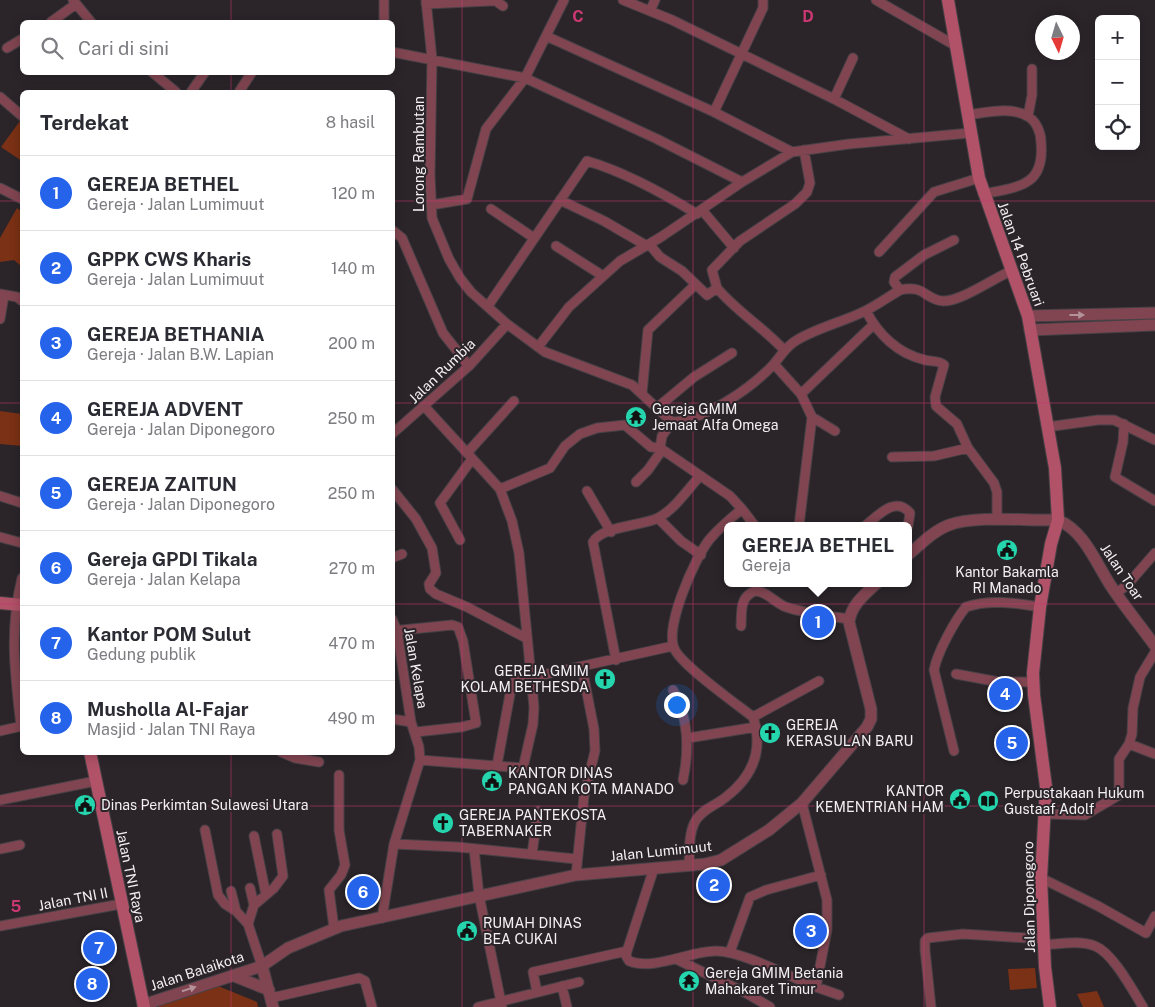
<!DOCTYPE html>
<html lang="id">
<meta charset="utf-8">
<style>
:root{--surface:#fff;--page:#f2f2f3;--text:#2b2b33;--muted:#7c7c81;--line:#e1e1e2;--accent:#2563eb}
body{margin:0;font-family:"Public Sans",sans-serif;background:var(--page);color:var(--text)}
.controls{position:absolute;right:15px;top:15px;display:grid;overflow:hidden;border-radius:8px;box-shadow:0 2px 12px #0003}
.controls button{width:45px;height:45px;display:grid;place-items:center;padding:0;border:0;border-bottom:1px solid var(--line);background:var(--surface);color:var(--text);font:25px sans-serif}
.compass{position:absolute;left:1035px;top:15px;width:45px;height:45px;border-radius:50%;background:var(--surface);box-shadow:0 2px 12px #0003;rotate:175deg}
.you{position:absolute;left:676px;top:704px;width:18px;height:18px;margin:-12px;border:4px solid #fff;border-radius:50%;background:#1a73e8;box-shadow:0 0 0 8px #1a73e833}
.badge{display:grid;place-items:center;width:32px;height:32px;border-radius:50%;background:var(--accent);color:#fff;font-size:16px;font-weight:700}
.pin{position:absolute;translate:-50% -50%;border:2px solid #fff;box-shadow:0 1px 5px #0006}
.popup{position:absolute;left:724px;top:522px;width:188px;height:65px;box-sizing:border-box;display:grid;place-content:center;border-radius:8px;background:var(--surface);filter:drop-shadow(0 1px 4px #0005);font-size:16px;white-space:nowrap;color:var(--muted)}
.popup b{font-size:19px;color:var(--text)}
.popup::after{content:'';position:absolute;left:50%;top:100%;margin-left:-10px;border:10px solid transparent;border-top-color:var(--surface)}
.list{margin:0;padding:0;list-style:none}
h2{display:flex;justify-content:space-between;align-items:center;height:65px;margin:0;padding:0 20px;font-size:21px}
h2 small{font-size:16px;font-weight:400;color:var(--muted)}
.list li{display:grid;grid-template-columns:32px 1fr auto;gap:15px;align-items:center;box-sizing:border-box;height:75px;padding:0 20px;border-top:1px solid var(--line)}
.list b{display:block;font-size:19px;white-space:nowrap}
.list p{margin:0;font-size:16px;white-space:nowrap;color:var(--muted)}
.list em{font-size:16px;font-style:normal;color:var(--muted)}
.icon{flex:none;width:28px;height:28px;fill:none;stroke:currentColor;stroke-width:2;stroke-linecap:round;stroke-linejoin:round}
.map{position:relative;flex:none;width:1155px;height:1007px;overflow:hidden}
.search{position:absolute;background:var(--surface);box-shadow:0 2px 12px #0003;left:20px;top:20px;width:375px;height:55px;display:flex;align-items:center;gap:12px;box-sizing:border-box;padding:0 18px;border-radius:8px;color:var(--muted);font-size:19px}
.panel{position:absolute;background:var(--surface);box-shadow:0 2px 12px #0003;left:20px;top:90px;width:375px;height:665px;border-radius:8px}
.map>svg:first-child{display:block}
.green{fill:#7b3115}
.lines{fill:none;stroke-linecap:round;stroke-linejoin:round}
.minor-casing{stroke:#474146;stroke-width:11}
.tertiary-casing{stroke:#474146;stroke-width:13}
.secondary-casing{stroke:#474146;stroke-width:14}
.minor{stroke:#804551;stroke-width:9}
.tertiary{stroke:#804551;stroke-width:11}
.secondary{stroke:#b15268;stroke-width:12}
.oneway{fill:#b49299}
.grid{fill:none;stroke:#c93872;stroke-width:1;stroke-opacity:0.55}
.labels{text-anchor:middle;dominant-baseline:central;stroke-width:4;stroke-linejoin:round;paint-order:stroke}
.street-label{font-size:14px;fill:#f3eff2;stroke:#2b252a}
.poi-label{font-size:14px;fill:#f3eff2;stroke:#2b252a;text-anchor:start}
.grid-label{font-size:16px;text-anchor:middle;font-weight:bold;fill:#c93872;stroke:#2b252a;stroke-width:4;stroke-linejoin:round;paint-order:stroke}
</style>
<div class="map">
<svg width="1155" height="1007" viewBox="0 0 1155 1007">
<rect width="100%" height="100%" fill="#2b252a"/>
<path class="green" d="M20 121 22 122V161L1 147Z
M17 208 22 212V267L14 260 0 262V238Z
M0 411 22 414V446L0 444Z
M1035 968 1037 988 1010 990 1008 969Z
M213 984 257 1002 258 1007H151Z
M1097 991 1104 1007H1083L1077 994Z"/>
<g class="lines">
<g class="minor-casing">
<path id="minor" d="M73 0 91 22
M384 0V22
M426 0 432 59 430 175 432 218 449 259 460 278 471 292 507 324 545 352 632 385 672 422
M623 0 672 20 834 99 909 139
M876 0 956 46
M426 4 490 1H496L503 6
M650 11 655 0
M51 22 76 4
M546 36 714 112 792 152
M7 48 22 39
M392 52 525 78 657 139 742 182
M152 72 176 92
M191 92 205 72
M239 92 252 72
M0 97 22 116
M834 99 853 58
M714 112 763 8V0
M967 115C984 113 1011 106 1027 116 1036 120 1041 133 1041 142 1045 186 1019 187 983 194
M1028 116 1032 95V69
M0 188 22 199
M560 200 604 221 647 246
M431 205 467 199 486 129 525 78 564 0
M491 209 534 238
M702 210 734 248
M392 230 402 238 443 333 469 366
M649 244 660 257 682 271 707 295 717 288C736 311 763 327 784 350
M556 246 603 276
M879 252 934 192 979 178
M717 288 712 270 740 241 795 204 807 192 810 183 804 150
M900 290C925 284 925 300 943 301 960 302 994 278 1011 271
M0 294 17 297 22 301
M488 306 587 161C622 171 666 195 697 214
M866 311C878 334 898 354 925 360 932 362 939 360 944 365L935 397 936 406 957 424 968 448 994 483 997 492V520
M0 319 4 295
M538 347 569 307 620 261 661 237 742 182 792 152 849 144 970 133
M774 364 801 394 812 417 799 526
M642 393 648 330 695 285
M801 394 873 325
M658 407 694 377 732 353
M812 417 835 431
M1124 424 1123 442 1115 477 1155 501
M1047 427 1098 420H1114L1155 440
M392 434 469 366 507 324
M467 453 514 401
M892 457 934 456 968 448
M636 482 648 470 662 450
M392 489 416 519 432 548 436 573 429 584 430 589 436 594 467 607 526 638
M500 489 550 468 565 446 580 434 597 428 625 425 651 447 660 448
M587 491 611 532
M0 496 22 503
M742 509 730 496 660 448 662 436 672 422C705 420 750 389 773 365 781 356 786 346 797 340 817 328 842 322 863 312 876 306 888 297 900 290L894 282 895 277 924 255 954 240
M658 518 681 541 701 555
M865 526C878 516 895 495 910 513L908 526
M0 537 22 543
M460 540 440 503 472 459
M392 558 402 554
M1117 593 1128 584 1155 553
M392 619 397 631 411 722
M741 626C742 612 739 597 755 591 767 591 775 603 786 607 807 614 828 616 849 619
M392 631 452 625 458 627 463 641 476 723 462 727 416 732
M616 660 593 542C602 526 642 526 658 518 675 509 688 489 700 476
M956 674 999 682H1034
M673 690C689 716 689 751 683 780
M753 717 819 681
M21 726C15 673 9 631 22 578
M0 731 22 726
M688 738 756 727
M1129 744 1155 754
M954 751 934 670C937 653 955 620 966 607 988 599 1017 603 1040 607
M281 752 295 758 319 762
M420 760 523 768 533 724 534 707 519 553 512 521 500 489 425 407
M497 765 510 694 515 681 673 646
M0 800 96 781
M1045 814 1085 815 1119 795V759L1129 744 1132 734 1133 708 1140 677 1155 652
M205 830 218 895 225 904 236 911
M254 836 266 895
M394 844 458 847 576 859
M0 849 20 845
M474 849 479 895 502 1007
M532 854 538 811
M689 866C690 851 688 833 696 820 704 808 715 806 726 797 752 777 764 751 753 717 735 703 684 667 675 650 663 629 695 558 709 540 719 528 731 518 742 509L755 526
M654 868 627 951 626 956 629 961C653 971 690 951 716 951 742 951 790 977 816 987L827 930V900L802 803
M576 875 584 796 595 751 594 729 582 668
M1041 878 1098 906 1146 933 1155 916
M250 888 254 905 248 924 262 966
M231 891 236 911 248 924
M254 905 274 888 283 876 277 834
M382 918 394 844 420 760 419 747 411 722 392 719
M0 926 121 904
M334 928 329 890 341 875 345 865 339 830V775
M1044 945C1060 944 1080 940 1095 946 1113 953 1133 991 1143 1007
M730 952 750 897 766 890 821 875
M676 959 746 993 770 1007
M562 986 567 1007
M816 987 839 995
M537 992 533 972 627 951
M271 998 359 978 365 981 372 1007
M478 1007 579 982
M931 1007 925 950V941L928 938 963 934 1044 939"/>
</g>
<g class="tertiary-casing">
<path id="tertiary" d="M1028 316 1155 313
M1030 330 1155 325
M908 555C920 545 933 531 949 525 975 515 1029 521 1058 520 1084 531 1095 561 1109 583 1123 605 1140 625 1155 646
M262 966 273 1007
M234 976 269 990
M143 1005 262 966 288 948 341 926 576 875 705 864 721 860 769 830 802 803 867 727 871 719V709L849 622C851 605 865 594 877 583"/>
</g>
<g class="secondary-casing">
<path id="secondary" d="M948 0 979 178 1028 316 1055 468 1058 520 1051 544 1040 607 1033 673 1034 695 1046 787 1041 878 1045 967 1050 1007
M0 603 22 605
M90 752 144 1007"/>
</g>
<use href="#minor" class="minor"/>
<use href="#tertiary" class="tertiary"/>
<use href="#secondary" class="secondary"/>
</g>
<defs><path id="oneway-solid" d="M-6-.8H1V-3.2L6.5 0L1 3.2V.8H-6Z" transform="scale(1.25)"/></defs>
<g class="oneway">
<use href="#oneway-solid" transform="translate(1077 315)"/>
<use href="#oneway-solid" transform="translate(189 989) rotate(-18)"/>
</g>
<path class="grid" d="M231 0V22M462 0V1007M693 0V1007M924 0V1007M231 72V92M0 201H22M392 201H1155M0 403H22M392 403H1155M0 604H22M392 604H1155M231 752V1007M0 806H1155"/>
<defs>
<g id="temple-disc" transform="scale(1.125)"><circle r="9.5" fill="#24d5ae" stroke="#2b252a"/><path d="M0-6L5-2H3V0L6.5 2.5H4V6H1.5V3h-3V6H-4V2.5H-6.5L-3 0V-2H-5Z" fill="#111"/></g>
<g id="civic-disc" transform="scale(1.125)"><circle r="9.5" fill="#24d5ae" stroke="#2b252a"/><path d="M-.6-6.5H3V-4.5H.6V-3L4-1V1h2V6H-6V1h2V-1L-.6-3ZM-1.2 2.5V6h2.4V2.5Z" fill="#111"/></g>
<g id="church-disc" transform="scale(1.125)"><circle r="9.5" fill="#24d5ae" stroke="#2b252a"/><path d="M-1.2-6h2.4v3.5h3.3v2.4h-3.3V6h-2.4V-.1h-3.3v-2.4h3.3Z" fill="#111"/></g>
<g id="library-disc" transform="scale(1.125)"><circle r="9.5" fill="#24d5ae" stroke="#2b252a"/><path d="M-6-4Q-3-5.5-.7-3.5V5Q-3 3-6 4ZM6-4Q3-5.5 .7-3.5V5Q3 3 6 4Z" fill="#111"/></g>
</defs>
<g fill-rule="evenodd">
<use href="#temple-disc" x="636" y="417"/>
<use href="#civic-disc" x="1007" y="550"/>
<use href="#church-disc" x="605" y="679"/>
<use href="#church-disc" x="770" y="733"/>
<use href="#civic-disc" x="492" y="781"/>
<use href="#civic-disc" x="960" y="799"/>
<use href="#library-disc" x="988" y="801"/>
<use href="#civic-disc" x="85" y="805"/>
<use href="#church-disc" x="443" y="823"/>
<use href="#civic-disc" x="467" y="931"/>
<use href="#temple-disc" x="689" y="981"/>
</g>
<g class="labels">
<g class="street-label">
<text transform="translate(419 154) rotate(-90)">Lorong Rambutan</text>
<text transform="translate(1021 254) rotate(70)">Jalan 14 Pebruari</text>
<text transform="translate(442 371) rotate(-44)">Jalan Rumbia</text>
<text transform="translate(1122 572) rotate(56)">Jalan Toar</text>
<text transform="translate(416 668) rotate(80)">Jalan Kelapa</text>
<text transform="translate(661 851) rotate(-6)">Jalan Lumimuut</text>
<text transform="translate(131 876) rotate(78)">Jalan TNI Raya</text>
<text transform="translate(1029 897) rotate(-91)">Jalan Diponegoro</text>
<text transform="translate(73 899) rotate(-11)">Jalan TNI II</text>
<text transform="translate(197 971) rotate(-18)">Jalan Balaikota</text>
</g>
<g class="poi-label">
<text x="652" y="409">Gereja GMIM<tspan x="652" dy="16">Jemaat Alfa Omega</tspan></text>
<text x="1007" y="572" text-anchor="middle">Kantor Bakamla<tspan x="1007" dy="16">RI Manado</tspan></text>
<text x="589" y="671" text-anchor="end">GEREJA GMIM<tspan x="589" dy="16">KOLAM BETHESDA</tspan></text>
<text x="786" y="725">GEREJA<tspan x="786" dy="16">KERASULAN BARU</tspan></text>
<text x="508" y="773">KANTOR DINAS<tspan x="508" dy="16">PANGAN KOTA MANADO</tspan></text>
<text x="944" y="791" text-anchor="end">KANTOR<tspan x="944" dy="16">KEMENTRIAN HAM</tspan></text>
<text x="1004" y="793">Perpustakaan Hukum<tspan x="1004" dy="16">Gustaaf Adolf</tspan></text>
<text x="101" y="805">Dinas Perkimtan Sulawesi Utara</text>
<text x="459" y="815">GEREJA PANTEKOSTA<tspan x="459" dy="16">TABERNAKER</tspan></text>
<text x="483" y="923">RUMAH DINAS<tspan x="483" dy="16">BEA CUKAI</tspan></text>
<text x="705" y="973">Gereja GMIM Betania<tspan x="705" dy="16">Mahakaret Timur</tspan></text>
</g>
</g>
<g class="grid-label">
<text x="578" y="22">C</text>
<text x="808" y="22">D</text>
<text x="16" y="912">5</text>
</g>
</svg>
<div class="controls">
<button>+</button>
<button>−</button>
<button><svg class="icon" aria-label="locate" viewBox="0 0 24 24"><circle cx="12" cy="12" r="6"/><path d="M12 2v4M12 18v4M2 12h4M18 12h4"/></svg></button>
</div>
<svg class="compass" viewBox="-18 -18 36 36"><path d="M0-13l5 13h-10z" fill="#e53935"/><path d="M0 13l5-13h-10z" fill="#7c7c81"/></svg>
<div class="you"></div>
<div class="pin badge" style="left:818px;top:622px">1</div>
<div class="popup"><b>GEREJA BETHEL</b>Gereja</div>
<div class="pin badge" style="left:714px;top:885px">2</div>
<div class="pin badge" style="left:811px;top:931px">3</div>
<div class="pin badge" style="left:1005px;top:694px">4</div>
<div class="pin badge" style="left:1012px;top:743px">5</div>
<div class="pin badge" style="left:363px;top:892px">6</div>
<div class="pin badge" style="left:99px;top:948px">7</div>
<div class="pin badge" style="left:92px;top:984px">8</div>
<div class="search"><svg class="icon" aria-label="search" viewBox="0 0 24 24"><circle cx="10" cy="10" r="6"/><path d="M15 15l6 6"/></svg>Cari di sini</div>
<section class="panel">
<h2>Terdekat<small>8 hasil</small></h2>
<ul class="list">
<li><span class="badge">1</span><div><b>GEREJA BETHEL</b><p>Gereja · Jalan Lumimuut</p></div><em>120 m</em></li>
<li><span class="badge">2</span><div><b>GPPK CWS Kharis</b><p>Gereja · Jalan Lumimuut</p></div><em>140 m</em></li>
<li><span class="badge">3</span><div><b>GEREJA BETHANIA</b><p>Gereja · Jalan B.W. Lapian</p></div><em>200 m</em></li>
<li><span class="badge">4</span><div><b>GEREJA ADVENT</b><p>Gereja · Jalan Diponegoro</p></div><em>250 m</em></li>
<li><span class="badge">5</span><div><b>GEREJA ZAITUN</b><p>Gereja · Jalan Diponegoro</p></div><em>250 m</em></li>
<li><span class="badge">6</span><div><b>Gereja GPDI Tikala</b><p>Gereja · Jalan Kelapa</p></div><em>270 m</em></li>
<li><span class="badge">7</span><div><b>Kantor POM Sulut</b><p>Gedung publik</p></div><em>470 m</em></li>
<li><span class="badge">8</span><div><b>Musholla Al-Fajar</b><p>Masjid · Jalan TNI Raya</p></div><em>490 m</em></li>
</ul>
</section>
</div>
